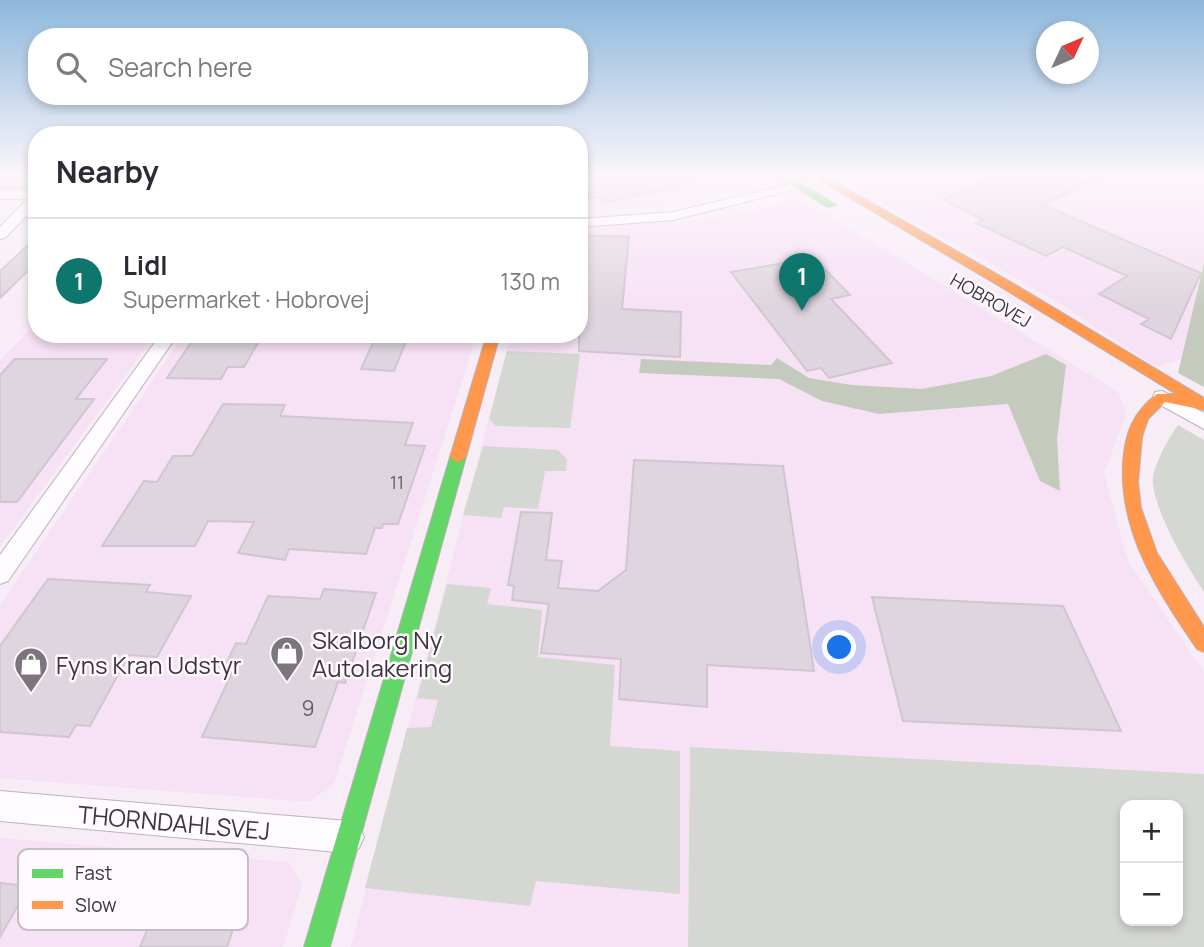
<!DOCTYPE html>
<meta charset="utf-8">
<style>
:root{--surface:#fff;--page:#f7f7f7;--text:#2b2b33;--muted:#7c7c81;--line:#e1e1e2;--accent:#0f766e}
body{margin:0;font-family:Manrope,sans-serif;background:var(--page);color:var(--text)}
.controls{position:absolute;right:21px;bottom:21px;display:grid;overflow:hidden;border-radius:14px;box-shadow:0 4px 10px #0003}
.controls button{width:63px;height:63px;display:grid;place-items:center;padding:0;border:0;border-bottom:2px solid var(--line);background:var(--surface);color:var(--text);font:35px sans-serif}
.compass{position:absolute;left:1036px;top:21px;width:63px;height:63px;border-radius:50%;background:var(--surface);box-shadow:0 4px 10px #0003;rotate:46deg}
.you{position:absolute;left:840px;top:648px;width:24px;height:24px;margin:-18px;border:5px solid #fff;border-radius:50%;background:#1a73e8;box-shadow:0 0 0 10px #1a73e833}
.badge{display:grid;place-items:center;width:46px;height:46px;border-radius:50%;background:var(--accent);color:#fff;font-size:23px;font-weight:700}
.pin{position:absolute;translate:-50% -58px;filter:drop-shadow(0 2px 4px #0008)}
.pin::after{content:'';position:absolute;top:37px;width:24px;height:21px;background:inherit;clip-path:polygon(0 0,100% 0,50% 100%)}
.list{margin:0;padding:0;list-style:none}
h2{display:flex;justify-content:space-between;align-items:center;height:91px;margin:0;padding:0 28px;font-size:30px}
h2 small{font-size:23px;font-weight:400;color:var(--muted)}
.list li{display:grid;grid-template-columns:46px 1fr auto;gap:21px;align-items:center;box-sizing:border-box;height:126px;padding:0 28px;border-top:2px solid var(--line)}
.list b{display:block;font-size:26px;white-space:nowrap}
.list p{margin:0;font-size:23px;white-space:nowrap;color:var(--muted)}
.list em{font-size:23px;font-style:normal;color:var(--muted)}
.icon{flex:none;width:38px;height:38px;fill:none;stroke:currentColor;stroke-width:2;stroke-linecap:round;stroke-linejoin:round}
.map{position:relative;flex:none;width:1204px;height:947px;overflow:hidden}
.search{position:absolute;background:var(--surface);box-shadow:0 4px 10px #0003;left:28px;top:28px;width:560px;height:77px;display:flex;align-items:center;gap:18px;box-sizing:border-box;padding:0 24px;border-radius:28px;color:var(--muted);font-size:26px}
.panel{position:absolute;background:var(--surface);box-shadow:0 4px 10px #0003;left:28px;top:126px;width:560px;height:217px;border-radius:28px}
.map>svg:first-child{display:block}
.built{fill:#f7e1f5}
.green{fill:#d5d7d2;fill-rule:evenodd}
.forest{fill:#c5cabf}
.building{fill:#dfd5de;stroke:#d0c6cf;stroke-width:2}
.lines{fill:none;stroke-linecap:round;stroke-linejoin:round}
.street-casing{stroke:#bdb3bc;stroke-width:2}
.fast-casing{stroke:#bdb3bc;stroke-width:2}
.slow-casing{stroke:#bdb3bc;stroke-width:2}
.street{fill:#fefcfe;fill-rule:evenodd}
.fast{fill:#63d668;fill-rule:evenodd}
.slow{fill:#ff974d;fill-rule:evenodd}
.labels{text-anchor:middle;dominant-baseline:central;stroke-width:5;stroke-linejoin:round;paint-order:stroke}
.far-street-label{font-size:18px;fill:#3d343d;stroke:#fffaff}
.number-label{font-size:18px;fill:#665d66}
.near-number-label{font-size:21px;fill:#665d66}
.near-poi-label{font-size:24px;fill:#3d343d;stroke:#fffaff;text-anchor:start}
.near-street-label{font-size:24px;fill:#3d343d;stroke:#fffaff}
.key{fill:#fffaff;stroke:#c5bfc5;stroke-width:2}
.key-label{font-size:19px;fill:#3d343d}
</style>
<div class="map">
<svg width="1204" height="947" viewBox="0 0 1204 947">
<rect width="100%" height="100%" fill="#f8ecf7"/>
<path class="built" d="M579 175H750L751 177 695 202 579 215Z
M832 175H1204V263L1182 359 1156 367 1053 299Z
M793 199 816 207 1118 392 1127 413 1104 473 1128 561 1204 672V774L690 747 688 947H351L511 334H579V228L669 222 671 225 749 212Z
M37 322V334H156L0 547V361Z
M184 334H477L334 784 309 802 0 778V605Z
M0 838 289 862 302 885 283 947H0Z"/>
<path class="green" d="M507 351 580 354 570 428 496 426 489 419Z
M1178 425 1204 440V592C1186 564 1157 517 1153 484 1151 469 1169 437 1178 425Z
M483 446 558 450 567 459 566 471H545L538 509 504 507 501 518 463 515Z
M447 584 491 588 487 604 542 610 538 657 615 665 610 746 680 751V894L536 881 530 906 365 888 407 728 431 727 438 700 417 698Z
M690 747 1204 774V947H688ZM1178 805V921H1125V805Z"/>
<path class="forest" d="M1204 263V387L1178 373Z
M1046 354 1066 365 1057 439 1060 491 1040 481 1008 404 879 414 822 401 779 379 639 373 641 359 771 365 777 358 809 378 852 385 922 389 991 376Z"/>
<path class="building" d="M579 175H691L692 184 604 203 599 197 590 199 579 186Z
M996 175H1104L1043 205 1201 273 1171 339 1141 324 1149 319 1099 294 1127 276 1063 247 1046 256 976 223 984 220 943 200Z
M0 176H37V179L25 188H0Z
M579 235 629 237 622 309 681 312 680 357 579 351Z
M37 237V262L0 298V271Z
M814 258 850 295 831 299 892 363 829 378 821 368 807 371 731 272Z
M197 334H263L244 367H228L221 379 167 378Z
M377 334H409L394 371 361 369Z
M15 359H107L76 399H94L17 502H0V375Z
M223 404 285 405 280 416 413 423 405 445 425 446 398 524H383L382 528H375L366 554 289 549 285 560 238 553 254 522 208 521 195 546H102L144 481 157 482 173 456H192Z
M634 460 783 466 814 671 707 665V707L619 699 621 659 541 653 549 604 512 600 514 586 508 585 521 512 552 513 546 560 562 561 558 588 598 591 626 570Z
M48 579 150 585 146 592 191 596 157 657 129 655 90 726 76 725 69 737 0 732V646Z
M324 589 376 593 345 683 338 682 315 747 202 737 235 666H225L236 643 246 644 268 596 320 599Z
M872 597 1063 606 1121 731 903 721Z
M0 883 29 886 0 937Z
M150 923 234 926 227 947H140Z"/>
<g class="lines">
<g class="street-casing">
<path id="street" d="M830 175H853L673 220 579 227V219L673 212Z
M0 191H37V205L5 238 0 239V227L27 199H0Z
M161 334H178L8 581 0 584V555Z
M1162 391 1204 413V429L1155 402 1153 397 1155 392Z
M0 791 348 821 359 826 364 837 359 848 348 853 0 821Z"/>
</g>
<g class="fast-casing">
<path id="fast" d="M776 175H788L836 205 827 207Z
M458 451 466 457 330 947H304L450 457Z"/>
</g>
<g class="slow-casing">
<path id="slow" d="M811 175H823L1009 281 1204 398V410L1165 402 1148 419 1142 437 1138 482 1141 508 1157 553 1204 627V652L1197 649C1159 593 1119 534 1123 463 1125 433 1133 412 1157 394H1176L1001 287Z
M487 334H500L466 457 458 463 450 457Z"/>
</g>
<use href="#street" class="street"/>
<use href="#fast" class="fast"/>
<use href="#slow" class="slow"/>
</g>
<linearGradient id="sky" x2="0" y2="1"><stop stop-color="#8db8dc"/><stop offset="0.57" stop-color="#fcf6fb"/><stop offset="1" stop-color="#fcf6fb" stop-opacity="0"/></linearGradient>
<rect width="1204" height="308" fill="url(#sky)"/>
<defs>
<g id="shop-pin" transform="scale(1.75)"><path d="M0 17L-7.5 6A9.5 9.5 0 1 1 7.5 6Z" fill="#7e747e" stroke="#fffaff"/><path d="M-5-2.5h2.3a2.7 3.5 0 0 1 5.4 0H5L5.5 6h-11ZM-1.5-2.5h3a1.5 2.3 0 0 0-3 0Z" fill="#fff"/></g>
</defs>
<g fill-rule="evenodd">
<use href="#shop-pin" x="287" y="653"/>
<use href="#shop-pin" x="31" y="664"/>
</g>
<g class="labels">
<g class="far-street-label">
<text transform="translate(991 300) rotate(30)">HOBROVEJ</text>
</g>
<g class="number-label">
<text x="397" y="482">11</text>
</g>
<g class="near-number-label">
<text x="308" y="708">9</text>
</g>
<g class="near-poi-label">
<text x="312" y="639">Skalborg Ny<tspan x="312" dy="28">Autolakering</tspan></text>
<text x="56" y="664">Fyns Kran Udstyr</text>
</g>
<g class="near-street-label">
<text transform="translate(174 822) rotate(5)">THORNDAHLSVEJ</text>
</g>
</g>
<rect x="18" y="849" width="230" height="81" rx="10" class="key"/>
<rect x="32" y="869" width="31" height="9" fill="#63d668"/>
<rect x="32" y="901" width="31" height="8" fill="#ff974d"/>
<g class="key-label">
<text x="75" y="880">Fast</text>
<text x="75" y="912">Slow</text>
</g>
</svg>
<div class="controls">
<button>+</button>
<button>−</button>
</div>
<svg class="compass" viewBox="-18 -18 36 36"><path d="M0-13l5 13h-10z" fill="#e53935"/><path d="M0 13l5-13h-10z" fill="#7c7c81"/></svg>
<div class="you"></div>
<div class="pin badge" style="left:802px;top:311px">1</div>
<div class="search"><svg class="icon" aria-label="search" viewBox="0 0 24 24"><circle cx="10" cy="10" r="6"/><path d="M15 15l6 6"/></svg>Search here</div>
<section class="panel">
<h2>Nearby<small></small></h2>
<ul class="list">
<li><span class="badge">1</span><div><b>Lidl</b><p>Supermarket · Hobrovej</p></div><em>130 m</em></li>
</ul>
</section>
</div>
